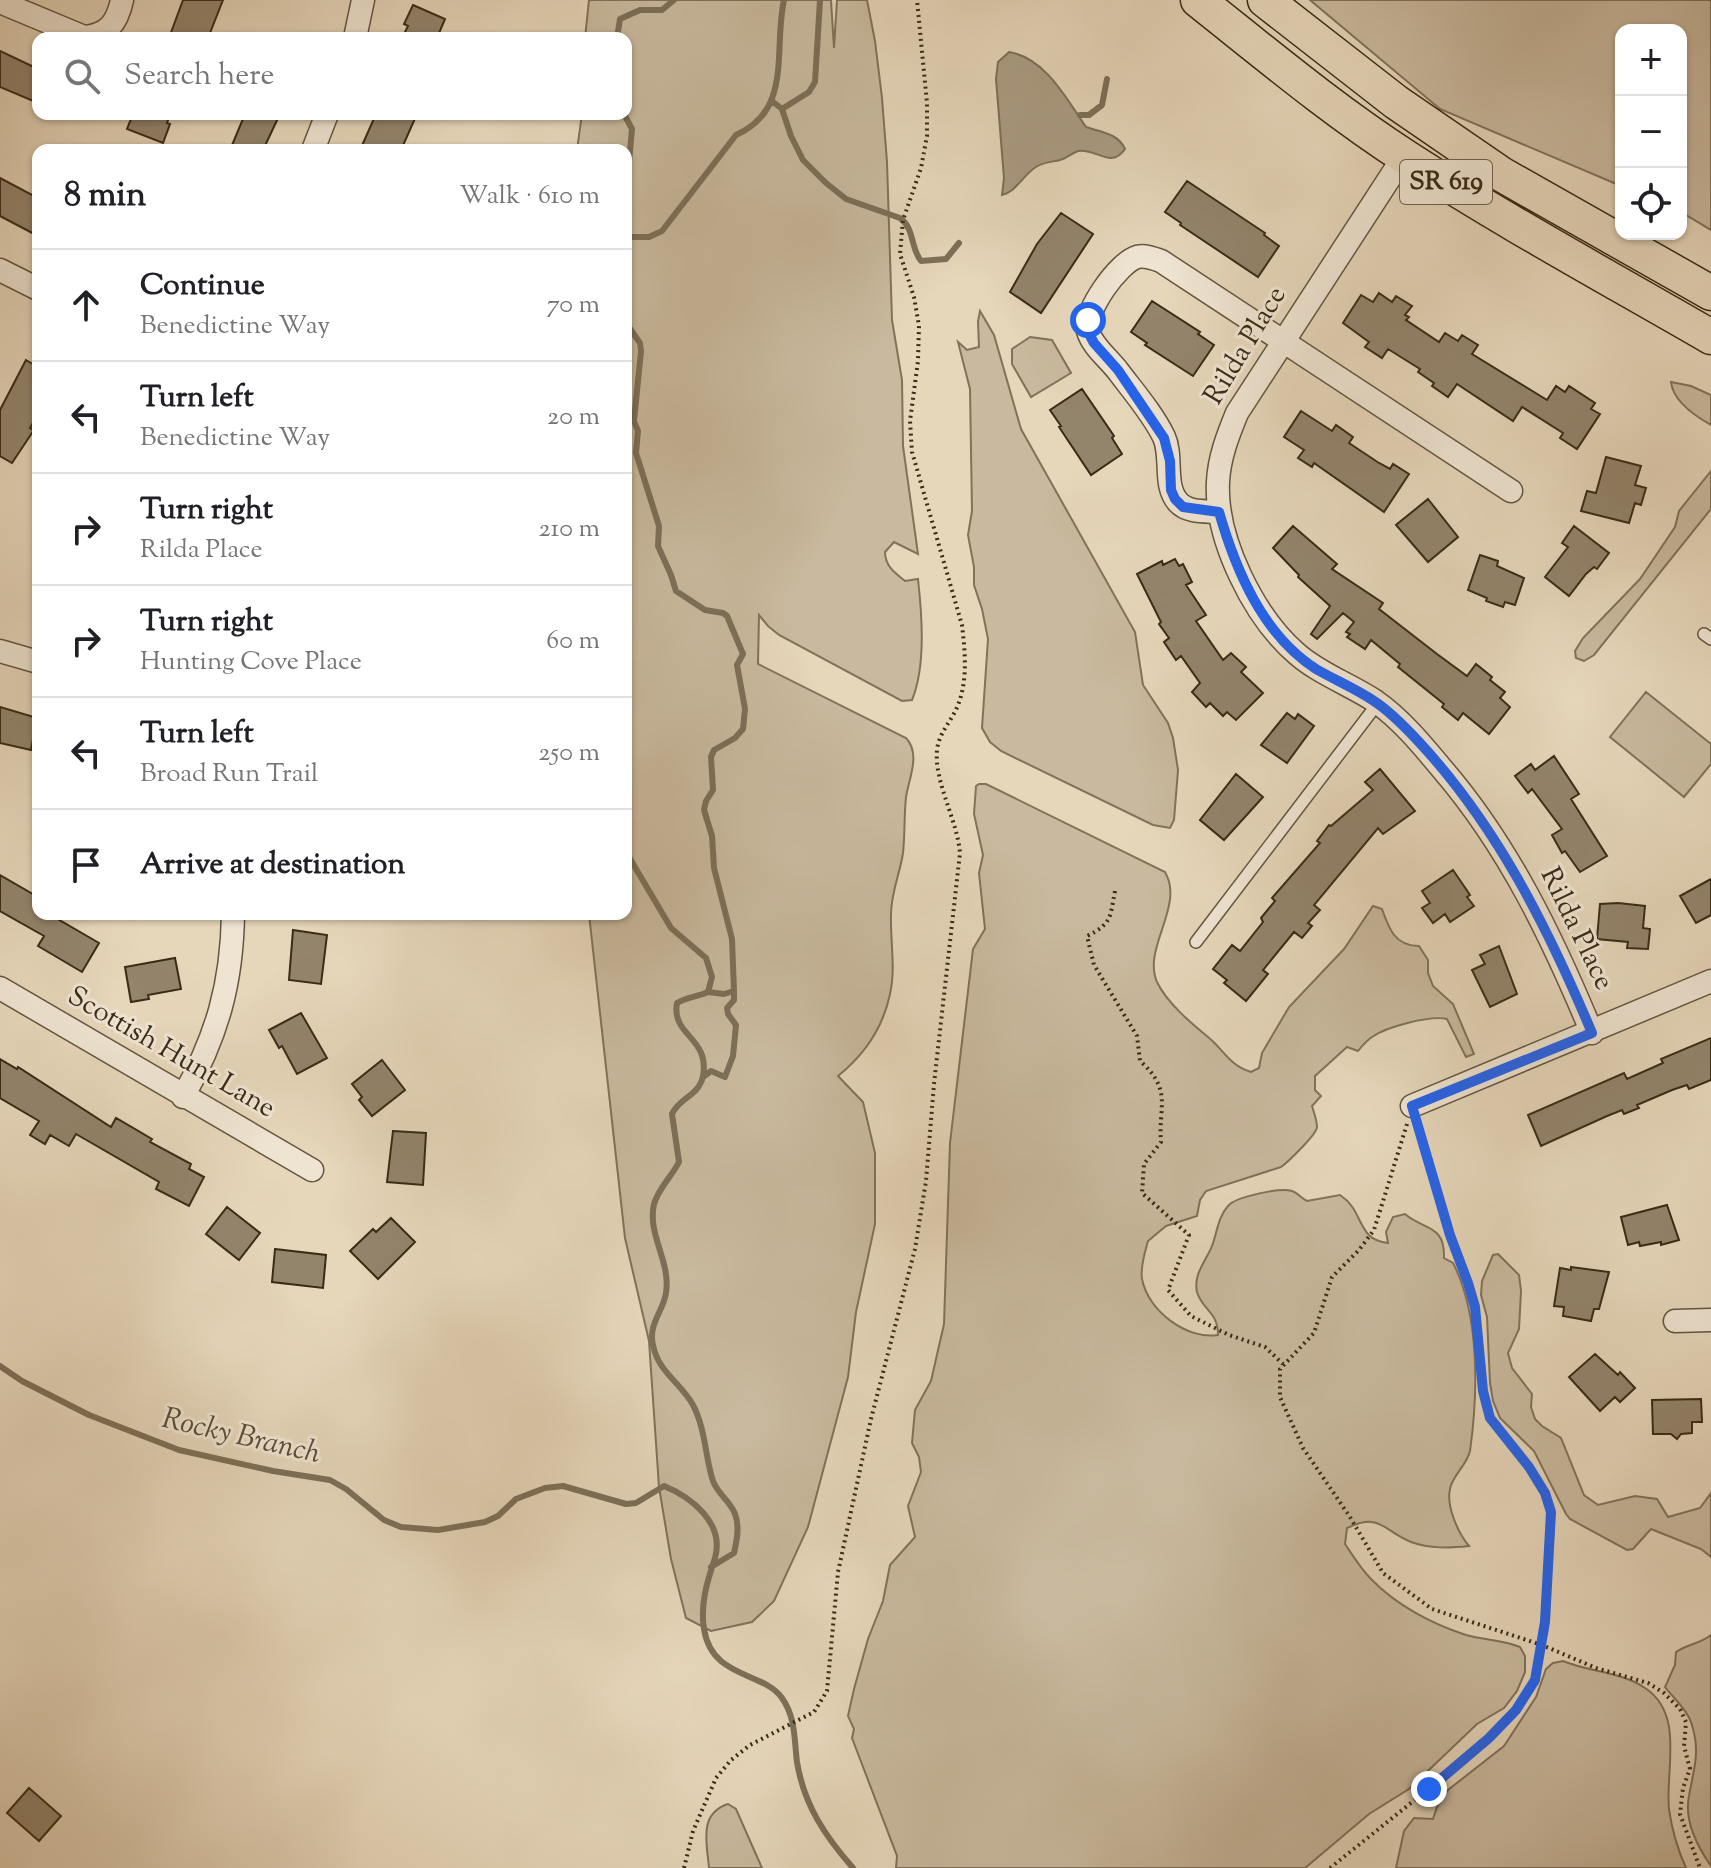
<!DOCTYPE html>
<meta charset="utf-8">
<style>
:root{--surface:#fff;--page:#f6f6f6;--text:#202124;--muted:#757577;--line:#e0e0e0}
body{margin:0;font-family:"Sorts Mill Goudy",serif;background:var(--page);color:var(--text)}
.controls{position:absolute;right:24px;top:24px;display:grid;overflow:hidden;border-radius:16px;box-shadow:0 2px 6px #0004}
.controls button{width:72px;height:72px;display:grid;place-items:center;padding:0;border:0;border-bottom:2px solid var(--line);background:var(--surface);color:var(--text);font:40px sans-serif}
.stop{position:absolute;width:24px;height:24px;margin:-18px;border:6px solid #2563eb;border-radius:50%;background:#fff}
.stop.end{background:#2563eb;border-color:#fff;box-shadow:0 2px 8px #0008}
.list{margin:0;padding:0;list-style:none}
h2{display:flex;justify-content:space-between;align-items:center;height:104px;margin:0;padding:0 32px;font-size:34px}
h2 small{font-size:26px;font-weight:400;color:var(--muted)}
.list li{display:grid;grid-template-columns:52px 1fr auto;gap:24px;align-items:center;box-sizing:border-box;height:112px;padding:0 32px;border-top:2px solid var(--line)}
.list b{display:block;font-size:30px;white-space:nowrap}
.list p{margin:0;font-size:26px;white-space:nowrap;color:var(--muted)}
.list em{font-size:26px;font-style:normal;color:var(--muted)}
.icon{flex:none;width:44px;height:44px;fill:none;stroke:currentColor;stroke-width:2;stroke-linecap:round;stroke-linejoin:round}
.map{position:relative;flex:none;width:1711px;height:1868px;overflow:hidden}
.search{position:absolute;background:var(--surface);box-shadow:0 2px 6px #0004;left:32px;top:32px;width:600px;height:88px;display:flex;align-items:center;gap:20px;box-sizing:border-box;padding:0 28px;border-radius:16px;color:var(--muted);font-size:30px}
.panel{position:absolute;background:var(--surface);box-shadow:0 2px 6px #0004;left:32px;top:144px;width:600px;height:776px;border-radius:16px}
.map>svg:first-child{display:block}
.green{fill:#c9b99e;stroke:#81725a;stroke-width:2}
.water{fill:#ab9c83;stroke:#7d6f58;stroke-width:2}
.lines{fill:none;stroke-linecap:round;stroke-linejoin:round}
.stream{stroke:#7d6f58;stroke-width:6}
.building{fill:#93846c;stroke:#392b17;stroke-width:2}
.service-casing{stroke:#645640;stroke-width:14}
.minor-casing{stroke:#645640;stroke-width:25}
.primary-casing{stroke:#392b17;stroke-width:37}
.path{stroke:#392b17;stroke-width:4;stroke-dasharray:2 4;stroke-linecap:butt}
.service{stroke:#efe4d2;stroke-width:11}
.minor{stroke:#efe4d2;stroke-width:22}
.primary{stroke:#e6d6ba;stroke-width:34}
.route{stroke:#2563eb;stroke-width:10}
.labels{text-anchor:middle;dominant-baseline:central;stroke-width:6;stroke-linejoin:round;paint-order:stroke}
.shield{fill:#efe4d2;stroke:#70624f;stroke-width:2}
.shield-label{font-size:26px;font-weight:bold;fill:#392b17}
.street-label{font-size:28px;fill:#392b17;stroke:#efe4d2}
.water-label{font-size:30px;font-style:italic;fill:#5b4d37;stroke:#efe4d2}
</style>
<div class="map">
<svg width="1711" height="1868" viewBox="0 0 1711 1868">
<rect width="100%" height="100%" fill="#e6d6ba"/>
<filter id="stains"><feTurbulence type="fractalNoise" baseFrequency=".0025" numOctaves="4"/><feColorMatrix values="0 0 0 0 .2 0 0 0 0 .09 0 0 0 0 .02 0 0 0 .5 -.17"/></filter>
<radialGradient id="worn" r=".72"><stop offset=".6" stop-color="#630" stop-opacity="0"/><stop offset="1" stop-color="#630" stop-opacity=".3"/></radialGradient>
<path class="green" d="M589 0H831L834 48 837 0H867L875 41 882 98 887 162 892 320 902 380 903 446 918 554 894 542 885 552C885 566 895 573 905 581L918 579C922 615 926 666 912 700L902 701 779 635 768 626 759 615 758 664 906 738C921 754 909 778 906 797 904 816 905 835 903 853 900 873 891 893 891 914 890 940 896 968 890 994 883 1028 864 1055 838 1076L863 1102 875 1153V1224L856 1312 848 1377 808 1527 774 1601 752 1622 711 1631 686 1618 671 1559 659 1487 649 1341 625 1238 589 914H626V150H577L582 114H626V38H585Z
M1310 0H1711V230L1681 212V30H1621V186L1440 109Z
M980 311 994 335 1021 429 1135 632 1143 685 1168 723 1173 738 1178 770 1174 820 1170 828 1153 825 1001 751 990 742 982 728 988 639 982 609 974 585V567L968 535 972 511 970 389 958 342 967 350 979 347 978 321Z
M1030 337 1052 340 1071 373 1031 397 1012 364V349Z
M1671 382 1691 386 1711 395V425C1695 416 1673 401 1671 382Z
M1711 471V509L1594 655 1584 661 1576 658 1575 651 1583 638 1640 579 1675 527 1679 511Z
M1646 692 1711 744V764L1684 797 1610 737Z
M979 784H986L1165 872C1185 906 1142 948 1157 982 1167 1003 1191 1023 1208 1037 1224 1050 1229 1065 1251 1072L1259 1068 1262 1053 1289 1007 1344 949 1373 906 1382 909C1389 929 1395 946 1419 946L1428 960V973L1433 986 1453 1004 1474 1054 1466 1057 1447 1019C1430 1015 1386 1027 1372 1037 1366 1041 1362 1046 1358 1051L1347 1047 1315 1076V1090L1321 1096 1312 1106C1314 1113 1317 1120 1317 1127 1317 1134 1288 1162 1281 1167L1206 1191 1200 1200 1197 1216 1166 1226 1148 1241C1145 1252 1140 1267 1142 1279 1148 1311 1187 1340 1218 1335 1218 1311 1202 1310 1197 1292 1193 1274 1206 1261 1212 1246 1217 1233 1218 1217 1228 1206 1235 1197 1281 1187 1292 1191 1298 1193 1301 1198 1307 1201L1340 1195C1365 1211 1356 1240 1388 1243L1386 1232 1393 1217 1405 1214C1425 1231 1445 1224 1444 1258L1453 1263C1480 1315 1478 1394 1470 1451 1467 1465 1452 1476 1450 1489 1446 1506 1458 1533 1469 1546 1450 1548 1430 1549 1411 1542 1383 1531 1381 1512 1347 1528L1345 1544C1353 1556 1361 1569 1371 1579 1396 1605 1432 1624 1466 1635 1484 1640 1503 1640 1520 1647L1525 1656V1672L1517 1691 1504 1708 1477 1724 1409 1789 1369 1814 1305 1868H896L897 1856 852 1738 854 1729 848 1716 854 1689 868 1639 883 1601 890 1565 915 1537 908 1506 921 1472 919 1457 912 1443 915 1410 931 1381 944 1324 950 1143 973 949 985 929 979 873 983 855 974 814 976 786Z
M1498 1254 1519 1275 1521 1291 1519 1329 1508 1353 1512 1368 1532 1394 1531 1407 1535 1419 1542 1426 1561 1438 1584 1495 1598 1505 1635 1496 1657 1499 1668 1517 1700 1508 1711 1493V1557L1701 1549 1651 1529 1633 1549 1627 1550 1570 1519 1566 1514 1534 1451 1500 1418 1493 1401 1490 1383 1487 1317 1481 1295 1482 1281 1493 1255Z
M1711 1635V1866C1697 1846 1684 1820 1689 1796 1694 1767 1701 1752 1691 1722 1686 1708 1674 1699 1665 1687L1675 1665 1676 1652C1687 1644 1700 1644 1711 1635Z
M1563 1661C1589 1672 1622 1672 1645 1688 1685 1714 1665 1771 1669 1809 1672 1831 1677 1848 1686 1868H1396L1404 1831 1414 1818 1433 1819 1437 1807 1448 1790 1504 1746 1536 1697 1546 1669 1553 1663Z
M728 1804 736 1809 762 1868H709C707 1843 698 1814 728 1804Z"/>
<path class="water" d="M1009 52C1046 58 1067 100 1086 127 1100 132 1118 133 1125 149 1111 170 1095 147 1078 151 1072 153 1067 158 1060 160 1052 162 1044 162 1036 167 1023 175 1016 192 1002 195L1004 178 996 79 998 62Z"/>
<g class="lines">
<path class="stream" d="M617 38 620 19 640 10H662L674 0
M772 101 782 109 791 136 803 160 826 183 846 199 900 218C915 229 910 247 921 261L946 259 959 243
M782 109 809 92 815 82 820 0
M624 114 632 129 626 196
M1080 115H1089L1102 105 1107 79
M626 237H649L662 231 736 135C793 110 773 50 784 0
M626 323 640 343 641 351 634 421 638 431 636 453 659 526 658 546 671 575 676 591 705 610 723 613 727 616 743 654 737 665 745 709 743 729 735 738 714 750 711 757 713 790 706 801 704 810 712 836 714 868 732 939 734 991 724 994 708 992
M626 852 671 928 706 958 712 977 708 992C697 997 687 997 677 1003 671 1036 710 1037 703 1076 699 1096 679 1098 672 1114L679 1162C672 1176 658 1189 654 1204 647 1235 671 1261 666 1293 663 1312 648 1324 653 1345 658 1372 681 1383 693 1405 706 1430 705 1457 713 1481 718 1495 733 1503 736 1517 739 1529 737 1540 734 1553L711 1567
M703 1077 711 1071 725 1077 733 1056 736 1025 728 1014 727 1008 734 1000V991
M0 1366 22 1381 89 1415 179 1450 273 1471 330 1480 346 1489 384 1520 401 1527 438 1530 485 1522 498 1516 516 1499 545 1488 563 1486 626 1504 636 1503 664 1486C691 1497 725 1523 715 1558 707 1582 700 1604 704 1629 712 1679 763 1671 782 1698 796 1718 794 1739 797 1762 804 1805 825 1836 853 1868"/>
</g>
<path class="building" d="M183 0H223L208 38H169Z
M413 5 445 19 437 38H402L408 26 404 24Z
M0 51 38 69V103L0 87Z
M133 114H170L167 123 170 124 163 143 127 129Z
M245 114H280L263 150H230Z
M376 114H417L401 150H360Z
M0 178 38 198V236L0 216Z
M1187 181 1265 233 1264 235 1279 246 1258 277 1180 225 1181 223 1165 212Z
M1061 213 1093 234 1041 313 1010 292 1037 244Z
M1379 293 1392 302 1396 296 1412 306 1405 315 1409 317 1406 320 1439 342 1445 333 1458 341 1462 335 1478 345 1472 354 1547 400 1556 386 1565 392 1569 386 1595 403 1591 409 1600 414 1577 449 1560 438 1563 433 1522 407 1513 421 1457 384 1448 397 1432 386 1434 383 1418 372 1420 369 1388 349 1382 358 1365 347 1369 342 1343 323 1361 295 1373 302Z
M1152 301 1200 332 1198 334 1214 345 1193 376 1145 345 1147 343 1131 332Z
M26 360 38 367V414L30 428 34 430 12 463 0 456V410Z
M1082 389 1114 436 1112 438 1122 454 1091 475 1059 427 1061 426 1050 410Z
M1301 411 1332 431 1336 425 1353 437 1349 443 1379 463 1390 469 1393 464 1409 474 1384 512 1314 463 1312 467 1298 458 1304 450 1284 437Z
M1606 457 1641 466 1635 485 1646 488 1641 505 1635 503 1629 523 1581 511 1587 491 1596 493Z
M1428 499 1458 537 1428 562 1396 525Z
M1293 526 1337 564 1332 569 1383 603 1379 609 1437 654 1467 676 1476 664 1492 677 1490 680 1505 692 1500 698 1510 707 1489 734 1463 713 1458 720 1442 707 1444 704 1398 667 1400 664 1371 640 1365 649 1347 637 1350 634 1346 632 1354 622 1343 613 1317 639 1311 634 1330 606 1298 577 1299 575 1273 548Z
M1574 526 1609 553 1597 569 1594 567 1586 574 1569 596 1545 577 1568 547 1562 543Z
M1480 555 1498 561 1497 566 1524 578 1515 605 1505 602 1503 607 1486 601 1487 598 1468 590Z
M1175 559 1179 566 1183 564 1192 582 1186 585 1206 615 1196 621 1223 660 1231 653 1246 667 1241 672 1263 693 1236 720 1227 712 1223 716 1210 703 1206 707 1192 692 1200 683 1181 656 1176 660 1164 642 1169 638 1159 624 1161 622 1137 574 1162 561 1163 565Z
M0 707 37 718 31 750 0 743Z
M1287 713 1295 719 1298 714 1314 726 1287 763 1261 745Z
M1554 756 1579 794 1571 799 1607 856 1580 872 1565 851 1562 853 1552 835 1562 829 1532 789 1528 793 1515 776 1531 764 1535 770Z
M1380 769 1415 811 1383 834 1378 828 1314 905 1320 910 1308 923 1312 926 1302 938 1294 932 1263 970 1268 974 1246 1001 1224 983 1227 980 1213 969 1232 945 1240 951 1263 922 1261 918 1275 901 1272 898 1320 843 1317 841 1329 825 1331 826 1373 790 1365 782Z
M1236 774 1263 797 1224 840 1200 820Z
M1453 870 1470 895 1467 897 1474 906 1450 922 1445 914 1433 923 1422 908 1430 903 1422 891Z
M0 875 38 897V914H49L99 943 82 972 38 946 44 936 0 911Z
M1711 879V915L1696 923 1680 896Z
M1618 903 1645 906 1643 928 1650 929 1648 949 1627 948 1628 942 1597 939 1600 904Z
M293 930 327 935 321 984 289 980Z
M1499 946 1517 994 1490 1007 1472 970 1485 964 1480 955Z
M175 958 181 989 148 995 149 999 131 1002 125 967Z
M301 1013 327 1058 297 1074 282 1046 279 1048 269 1030Z
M1711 1038V1080L1689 1089 1687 1085 1672 1090 1637 1105 1639 1108 1624 1114 1622 1110 1607 1116 1541 1146 1528 1115 1624 1073 1627 1079 1663 1063 1661 1059Z
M0 1059 17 1069 18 1067 111 1127 116 1118 152 1139 150 1142 191 1164 189 1169 204 1177 189 1206 156 1189 159 1182 76 1134 69 1146 50 1135 45 1144 30 1135 39 1121 0 1098Z
M382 1060 405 1090 372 1116 359 1100 362 1097 352 1084Z
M393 1131 426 1133 423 1185 387 1182Z
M1667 1205 1679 1240 1661 1245V1242L1640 1246 1639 1242 1628 1245 1621 1217Z
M227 1207 260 1233 239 1260 206 1234Z
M391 1218 415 1242 378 1279 350 1251 373 1229 376 1232Z
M275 1249 326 1255 323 1288 272 1282Z
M1571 1267 1609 1272 1599 1309H1594L1591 1321 1563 1316 1564 1307 1554 1306 1560 1268 1571 1270Z
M1595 1354 1618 1375 1620 1372 1635 1388 1620 1402 1615 1397 1600 1411 1569 1377Z
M1701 1399 1702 1422H1692V1433L1681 1434 1677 1439 1671 1434H1653L1652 1400Z
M29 1788 61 1816 39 1841 7 1813Z"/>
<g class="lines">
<g class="service-casing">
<path id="service" d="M1704 634 1711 639
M1196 942 1378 703"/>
</g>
<g class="minor-casing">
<path id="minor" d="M0 2 84 37C108 35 117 23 122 0
M355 38 363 0
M313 150 327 114
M1404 156 1237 413C1228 435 1219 458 1218 482 1215 539 1254 617 1297 654 1320 674 1349 684 1375 701 1401 719 1423 746 1443 770 1509 847 1553 939 1592 1033
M0 270 38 289
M1219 512C1205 511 1188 513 1178 502 1163 485 1173 457 1164 437 1153 414 1133 391 1118 371 1109 359 1092 346 1088 331 1084 311 1118 263 1137 257 1145 255 1153 258 1161 261L1511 491
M0 651 38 662
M0 988 312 1170
M183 1097C217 1036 232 984 233 914
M1412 1106 1711 981
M1675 1321 1711 1320"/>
</g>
<g class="primary-casing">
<path id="primary" d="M1198 0C1266 54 1334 111 1407 158 1506 222 1609 278 1711 337
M1265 0 1396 102 1501 174 1711 293"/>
</g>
<path class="path" d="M1115 891C1110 917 1112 924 1087 936L1094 965 1137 1036 1140 1061C1173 1090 1158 1107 1161 1142L1144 1164 1142 1193 1189 1235 1168 1290 1191 1316 1229 1335 1265 1347 1283 1364
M1407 1124 1374 1230 1359 1250 1332 1277 1314 1333 1280 1369V1397L1303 1448 1350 1517 1383 1573 1432 1609 1542 1645 1596 1668 1648 1683 1664 1693 1680 1709 1686 1722 1684 1746 1690 1769 1683 1788 1680 1814 1700 1868
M684 1868 693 1831 716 1778 731 1760 750 1745 814 1712 827 1691 838 1572 871 1419 915 1249 926 1181 934 1084 960 853C957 819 934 782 937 750 939 732 952 721 958 705 968 680 965 651 962 625L912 452 910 421 918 361 919 326 914 297 900 254 903 220 921 168 927 136V103L917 0
M1330 1868 1472 1754 1516 1710 1535 1680 1545 1622 1551 1512 1545 1493 1529 1467 1490 1418 1483 1391 1475 1307 1418 1125"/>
<use href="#service" class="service"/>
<use href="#minor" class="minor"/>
<use href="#primary" class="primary"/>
</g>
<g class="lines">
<path class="route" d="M1088 320V332L1094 343 1118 370 1164 438 1170 461 1171 490 1175 499 1183 507 1219 512C1236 571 1263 635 1316 669 1335 680 1356 689 1374 701 1391 712 1406 728 1419 742 1497 826 1548 928 1592 1033L1412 1106 1450 1235 1468 1283 1475 1307 1483 1391 1490 1418 1529 1467 1545 1493 1551 1512 1545 1622 1535 1680 1516 1710 1489 1738 1429 1789"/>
</g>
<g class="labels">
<rect class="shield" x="1400" y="160" width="92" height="44" rx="6"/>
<g class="shield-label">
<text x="1446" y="182">SR 619</text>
</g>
<g class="street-label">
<text transform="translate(1246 346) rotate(-59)">Rilda Place</text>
<text transform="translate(1576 929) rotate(64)">Rilda Place</text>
<text transform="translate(171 1053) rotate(30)">Scottish Hunt Lane</text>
</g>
<g class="water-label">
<text transform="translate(241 1437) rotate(13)">Rocky Branch</text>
</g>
</g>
<rect width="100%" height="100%" filter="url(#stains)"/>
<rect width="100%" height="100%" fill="url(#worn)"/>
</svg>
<div class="controls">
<button>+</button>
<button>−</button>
<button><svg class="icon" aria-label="locate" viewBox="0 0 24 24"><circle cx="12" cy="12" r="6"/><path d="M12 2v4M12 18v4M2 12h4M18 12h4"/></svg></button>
</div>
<div class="stop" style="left:1088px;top:320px"></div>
<div class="stop end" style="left:1429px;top:1789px"></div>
<div class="search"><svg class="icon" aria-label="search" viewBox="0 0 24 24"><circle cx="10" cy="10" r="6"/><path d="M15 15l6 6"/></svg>Search here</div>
<section class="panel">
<h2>8 min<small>Walk · 610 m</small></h2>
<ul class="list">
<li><svg class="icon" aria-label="ahead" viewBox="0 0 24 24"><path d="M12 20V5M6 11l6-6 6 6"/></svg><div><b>Continue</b><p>Benedictine Way</p></div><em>70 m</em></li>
<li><svg class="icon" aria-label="left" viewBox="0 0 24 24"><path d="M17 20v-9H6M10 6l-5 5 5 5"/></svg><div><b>Turn left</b><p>Benedictine Way</p></div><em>20 m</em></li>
<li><svg class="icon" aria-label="right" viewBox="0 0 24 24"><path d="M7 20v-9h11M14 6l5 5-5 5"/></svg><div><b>Turn right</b><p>Rilda Place</p></div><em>210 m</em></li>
<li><svg class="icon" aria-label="right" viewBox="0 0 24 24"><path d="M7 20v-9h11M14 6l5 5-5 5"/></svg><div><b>Turn right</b><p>Hunting Cove Place</p></div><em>60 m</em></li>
<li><svg class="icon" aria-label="left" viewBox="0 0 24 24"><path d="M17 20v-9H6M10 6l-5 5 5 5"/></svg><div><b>Turn left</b><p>Broad Run Trail</p></div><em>250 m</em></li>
<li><svg class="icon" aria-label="arrive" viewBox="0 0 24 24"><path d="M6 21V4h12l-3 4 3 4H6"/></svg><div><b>Arrive at destination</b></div></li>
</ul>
</section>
</div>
